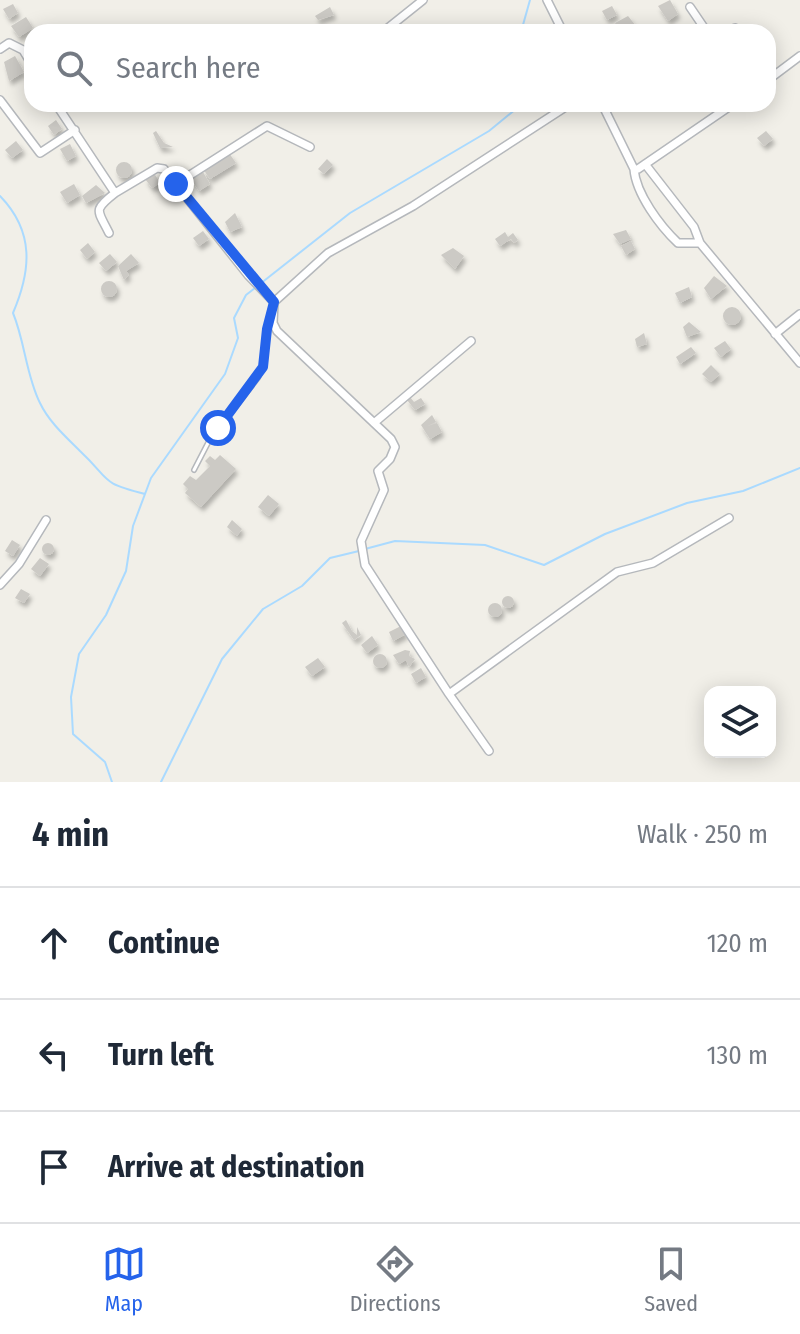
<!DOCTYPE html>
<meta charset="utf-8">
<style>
:root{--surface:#fff;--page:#f6f6f7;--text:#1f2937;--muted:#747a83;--line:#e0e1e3;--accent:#2563eb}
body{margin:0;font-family:"Fira Sans Condensed",sans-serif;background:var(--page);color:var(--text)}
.controls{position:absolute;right:24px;bottom:24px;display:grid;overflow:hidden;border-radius:16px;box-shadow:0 4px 20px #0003}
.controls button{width:72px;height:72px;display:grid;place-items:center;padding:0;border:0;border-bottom:2px solid var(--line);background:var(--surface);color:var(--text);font:40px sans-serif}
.stop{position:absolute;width:24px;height:24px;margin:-18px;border:6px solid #2563eb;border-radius:50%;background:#fff}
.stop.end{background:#2563eb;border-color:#fff;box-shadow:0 2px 8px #0008}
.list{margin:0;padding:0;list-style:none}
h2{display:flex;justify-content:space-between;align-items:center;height:104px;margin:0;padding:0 32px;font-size:34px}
h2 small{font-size:26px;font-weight:400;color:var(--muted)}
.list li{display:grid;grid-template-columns:52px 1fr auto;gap:24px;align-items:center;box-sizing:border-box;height:112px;padding:0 32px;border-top:2px solid var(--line)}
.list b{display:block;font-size:30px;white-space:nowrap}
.list em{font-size:26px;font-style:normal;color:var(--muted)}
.icon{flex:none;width:44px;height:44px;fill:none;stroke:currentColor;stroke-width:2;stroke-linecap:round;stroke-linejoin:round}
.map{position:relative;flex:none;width:800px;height:782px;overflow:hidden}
.search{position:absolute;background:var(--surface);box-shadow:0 4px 20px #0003;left:24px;right:24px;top:24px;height:88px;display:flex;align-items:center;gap:20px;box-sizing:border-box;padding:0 28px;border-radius:24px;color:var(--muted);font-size:30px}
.sheet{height:440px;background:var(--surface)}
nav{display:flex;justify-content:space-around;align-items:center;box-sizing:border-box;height:112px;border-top:2px solid var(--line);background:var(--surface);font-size:22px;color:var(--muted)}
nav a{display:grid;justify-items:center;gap:4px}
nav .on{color:var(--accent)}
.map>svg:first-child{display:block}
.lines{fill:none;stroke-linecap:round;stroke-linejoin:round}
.stream{stroke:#aadaff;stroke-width:2}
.building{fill:#cccac5;filter:url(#shadow)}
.service-casing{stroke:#b5b8bc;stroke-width:6}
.minor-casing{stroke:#b5b8bc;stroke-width:10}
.service{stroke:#fff;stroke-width:3}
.minor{stroke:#fff;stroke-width:7}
.route{stroke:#2563eb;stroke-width:10}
</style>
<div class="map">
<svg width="800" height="782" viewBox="0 0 800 782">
<defs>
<filter id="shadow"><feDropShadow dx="2.5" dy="4.5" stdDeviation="2" flood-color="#0004"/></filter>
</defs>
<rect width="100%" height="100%" fill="#f1efe8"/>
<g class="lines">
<path class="stream" d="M521 32 530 0
M0 196C35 232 31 271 13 313 25 342 26 375 40 403 49 422 66 437 80 451 112 481 98 482 145 494
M260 284 350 213 489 131 522 104
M365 549 395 541 485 545 544 565 605 534 687 503 743 491 800 468
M112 782 105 762 73 734 71 697 79 654 106 615 126 571 133 526 151 478 225 374 238 338 234 318 246 295 255 288
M161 782 222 659 263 609 302 586 330 558 359 551"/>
</g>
<path class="building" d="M670 0 678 14 668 21 658 6Z
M13 4 18 13 9 19 3 9Z
M612 6 617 15 607 20 602 11Z
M330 7 334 15 318 20 315 16Z
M628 16 636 26 620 32 615 23Z
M26 17 33 28 19 37 11 26Z
M15 56 24 72 9 81 4 62Z
M56 120 62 129 54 135 48 126Z
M156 131 164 143 173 147 160 148 153 133Z
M766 131 773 139 764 146 757 138Z
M16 141 23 150 12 158 5 150Z
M70 144 76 156 67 161 60 149Z
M229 153 236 163 210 179 203 169Z
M327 159 333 165 324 174 318 169Z
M116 170a8 8 0 1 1 16 0a8 8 0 1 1-16 0Z
M203 172 210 184 199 191 191 179Z
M154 173 160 183 152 188 145 179Z
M74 184 80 195 67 203 60 192Z
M96 185 105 193 86 203 82 196Z
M235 213 242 227 230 232 225 222Z
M626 230 631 239 620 244 613 234Z
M203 231 209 239 199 246 193 238Z
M505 232 508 237 513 233 518 240 514 243 511 239 500 246 495 239Z
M631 241 635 249 626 255 621 246Z
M88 243 95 252 87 259 80 250Z
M453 248 464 256 455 269 441 255Z
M110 254 117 262 106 271 99 263Z
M131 254 139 263 126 271 129 275 124 280 118 266Z
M714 276 727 286 711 299 704 288Z
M101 289a8 8 0 1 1 16 0a8 8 0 1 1-16 0Z
M689 287 692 297 680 303 675 293Z
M723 316a9 9 0 1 1 18 0a9 9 0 1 1-18 0Z
M689 322 701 332 687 337 683 327Z
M644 333 647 344 637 347 635 339Z
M725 341 731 349 721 357 714 348Z
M691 347 696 353 680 364 676 357Z
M711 365 720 374 711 382 702 374Z
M410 397 414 402 421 398 425 404 415 410 407 400Z
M432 415 436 422 428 426 437 423 442 432 430 439 421 425Z
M220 455 236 469 201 507 185 493 188 489 183 484 190 476 196 480 210 466 205 461 210 456 215 460Z
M268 495 279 504 269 516 258 507Z
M232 520 242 529 237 536 227 527Z
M12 540 20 545 13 556 5 551Z
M42 549a6 6 0 1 1 12 0a6 6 0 1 1-12 0Z
M40 558 49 564 40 576 31 569Z
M21 589 30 594 24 603 15 598Z
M502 602a6 6 0 1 1 12 0a6 6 0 1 1-12 0Z
M488 610a7 7 0 1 1 14 0a7 7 0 1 1-14 0Z
M346 620 352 631 357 635V627L361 635 354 640 342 623Z
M401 626 406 634 393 641 389 632Z
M372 636 378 645 367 653 361 645Z
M405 650 410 651 409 656 415 659 409 667 406 660 399 664 393 655Z
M373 661a7 7 0 1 1 14 0a7 7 0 1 1-14 0Z
M318 658 325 667 312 676 305 667Z
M421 668 426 677 416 683 411 674Z"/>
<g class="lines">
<g class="service-casing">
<path id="service" d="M194 470 209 441 258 378 263 367 270 317"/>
</g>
<g class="minor-casing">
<path id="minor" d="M547 0 563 32
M690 7 707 32
M383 32 423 0
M726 32 735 28 738 32
M0 49 9 43 23 50 32 65
M768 80 800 56
M0 100 40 153 75 130
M56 104 115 193 157 168 164 169 248 275 274 302 273 323 277 331 391 439 395 447 390 459 378 471 384 490 361 541 365 565 449 694 617 572 653 563 729 518
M602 104 634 169H638L733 104
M645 164 694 227 700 243
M634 169C636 194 660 226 678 243H700L800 363
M176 184 267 126 310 147
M109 233C98 210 92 211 115 193
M274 302 328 253 413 206 570 104
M775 334 800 314
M374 423 471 341
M0 585 19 564 46 520
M449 694 489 751"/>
</g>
<use href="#service" class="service"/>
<use href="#minor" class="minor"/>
</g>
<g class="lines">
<path class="route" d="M176 184 274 302 267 329 263 367 218 428"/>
</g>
</svg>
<div class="controls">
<button><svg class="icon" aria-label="layers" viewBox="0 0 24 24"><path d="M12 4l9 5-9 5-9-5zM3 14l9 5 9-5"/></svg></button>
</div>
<div class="stop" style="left:218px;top:428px"></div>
<div class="stop end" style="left:176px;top:184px"></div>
<div class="search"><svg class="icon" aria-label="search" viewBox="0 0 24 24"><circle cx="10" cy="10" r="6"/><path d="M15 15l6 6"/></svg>Search here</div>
</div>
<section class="sheet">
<h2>4 min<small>Walk · 250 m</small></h2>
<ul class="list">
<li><svg class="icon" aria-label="ahead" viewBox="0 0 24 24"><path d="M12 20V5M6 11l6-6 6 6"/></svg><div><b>Continue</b></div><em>120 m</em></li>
<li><svg class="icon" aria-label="left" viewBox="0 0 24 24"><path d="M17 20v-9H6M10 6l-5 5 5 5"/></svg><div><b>Turn left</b></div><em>130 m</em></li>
<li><svg class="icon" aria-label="arrive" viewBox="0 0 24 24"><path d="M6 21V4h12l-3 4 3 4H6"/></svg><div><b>Arrive at destination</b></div></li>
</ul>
</section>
<nav>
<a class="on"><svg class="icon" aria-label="map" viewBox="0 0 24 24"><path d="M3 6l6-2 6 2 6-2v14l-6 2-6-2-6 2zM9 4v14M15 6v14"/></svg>Map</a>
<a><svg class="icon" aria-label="directions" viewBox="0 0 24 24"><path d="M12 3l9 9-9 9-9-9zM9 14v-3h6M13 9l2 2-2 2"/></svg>Directions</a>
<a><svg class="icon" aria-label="saved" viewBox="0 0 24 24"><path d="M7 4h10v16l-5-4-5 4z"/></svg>Saved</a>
</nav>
